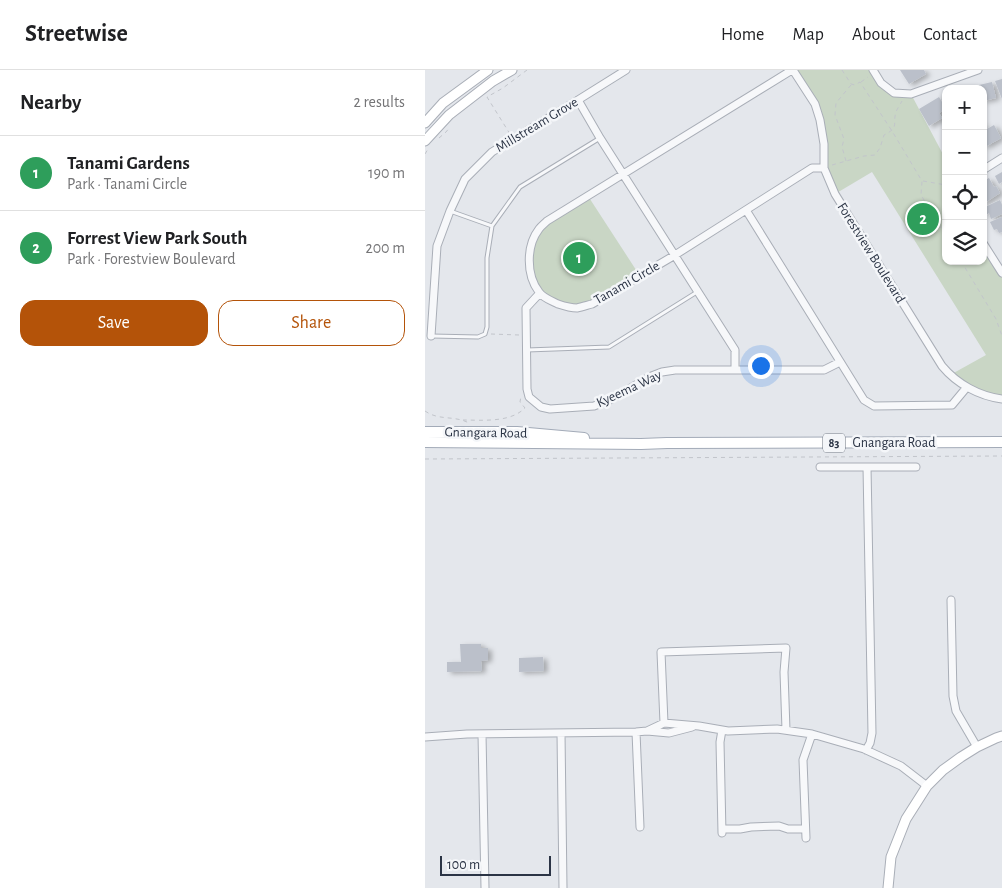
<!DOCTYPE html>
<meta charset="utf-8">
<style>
:root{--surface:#fff;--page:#f6f6f6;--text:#202124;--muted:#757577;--line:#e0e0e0;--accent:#b45309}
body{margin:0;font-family:"Alegreya Sans",sans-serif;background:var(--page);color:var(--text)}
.controls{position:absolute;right:15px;top:15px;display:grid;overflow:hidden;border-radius:10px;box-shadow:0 1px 4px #0004}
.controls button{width:45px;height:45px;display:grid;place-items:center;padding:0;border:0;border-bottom:1px solid var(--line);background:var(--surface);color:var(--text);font:25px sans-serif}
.scale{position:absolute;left:15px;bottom:12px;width:111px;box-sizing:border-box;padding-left:5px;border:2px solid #2b3445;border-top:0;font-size:14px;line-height:18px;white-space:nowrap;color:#2b3445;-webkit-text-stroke:4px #f4f6f9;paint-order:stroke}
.you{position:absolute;left:335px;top:295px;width:18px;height:18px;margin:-12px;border:4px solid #fff;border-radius:50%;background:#1a73e8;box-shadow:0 0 0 8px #1a73e833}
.badge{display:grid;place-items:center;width:32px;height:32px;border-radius:50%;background:var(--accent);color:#fff;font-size:16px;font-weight:700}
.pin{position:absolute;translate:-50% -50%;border:2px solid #fff;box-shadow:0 1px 5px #0006}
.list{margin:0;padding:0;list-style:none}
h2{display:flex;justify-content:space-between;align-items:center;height:65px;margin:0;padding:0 20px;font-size:21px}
h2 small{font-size:16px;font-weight:400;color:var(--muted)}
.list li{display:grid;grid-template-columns:32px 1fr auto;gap:15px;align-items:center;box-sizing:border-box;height:75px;padding:0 20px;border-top:1px solid var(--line)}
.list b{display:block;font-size:19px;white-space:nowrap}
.list p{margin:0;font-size:16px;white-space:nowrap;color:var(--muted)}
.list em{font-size:16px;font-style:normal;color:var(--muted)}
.actions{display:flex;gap:10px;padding:15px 20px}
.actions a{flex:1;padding:11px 0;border:1px solid var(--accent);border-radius:15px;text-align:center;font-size:18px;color:var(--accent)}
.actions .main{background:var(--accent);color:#fff}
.icon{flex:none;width:28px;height:28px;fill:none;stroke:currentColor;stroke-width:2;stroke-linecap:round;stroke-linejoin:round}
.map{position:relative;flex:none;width:577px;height:818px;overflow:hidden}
header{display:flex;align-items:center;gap:30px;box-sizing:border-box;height:70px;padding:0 25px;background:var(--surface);border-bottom:1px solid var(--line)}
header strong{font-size:24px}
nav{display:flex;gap:28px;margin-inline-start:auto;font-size:18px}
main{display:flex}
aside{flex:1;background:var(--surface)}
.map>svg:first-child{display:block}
.green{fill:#c9d6c5}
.building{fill:#bbc0ca;filter:url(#shadow)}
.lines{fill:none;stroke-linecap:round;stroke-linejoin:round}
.lane-casing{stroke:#a9aeb7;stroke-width:5}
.street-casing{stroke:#a9aeb7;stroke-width:9}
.secondary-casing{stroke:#a9aeb7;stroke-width:11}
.primary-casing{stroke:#a3abb8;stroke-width:12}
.path{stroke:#c2c5cb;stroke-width:1;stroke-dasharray:4 4;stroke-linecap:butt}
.lane{stroke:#f7f8fa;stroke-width:3}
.street{stroke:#f7f8fa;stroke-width:7}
.secondary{stroke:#fff;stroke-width:9}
.primary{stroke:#fff;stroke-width:10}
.labels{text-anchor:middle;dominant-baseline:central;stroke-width:5;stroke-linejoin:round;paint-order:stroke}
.shield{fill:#f4f6f9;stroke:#676e7b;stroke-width:1}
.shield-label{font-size:12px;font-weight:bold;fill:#2b3445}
.street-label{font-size:14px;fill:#2b3445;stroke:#f4f6f9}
</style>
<header>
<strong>Streetwise</strong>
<nav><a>Home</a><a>Map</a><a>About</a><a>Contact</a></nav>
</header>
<main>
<aside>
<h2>Nearby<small>2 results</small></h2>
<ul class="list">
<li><span class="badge" style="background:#2e9e5b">1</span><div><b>Tanami Gardens</b><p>Park · Tanami Circle</p></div><em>190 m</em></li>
<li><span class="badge" style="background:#2e9e5b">2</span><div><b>Forrest View Park South</b><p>Park · Forestview Boulevard</p></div><em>200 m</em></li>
</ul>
<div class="actions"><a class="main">Save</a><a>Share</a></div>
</aside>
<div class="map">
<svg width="577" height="818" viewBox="0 0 577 818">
<defs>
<filter id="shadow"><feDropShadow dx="4" dy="2" stdDeviation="2.5" flood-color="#0004"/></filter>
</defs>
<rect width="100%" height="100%" fill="#e4e7ec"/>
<path class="green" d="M368 0H448L469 22 486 24 521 90V191H558V173L577 203V329L572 328 525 305 561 285 447 102 410 124 399 98 395 50Z
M163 126 215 206 153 238 127 231 108 212 105 181 114 159Z"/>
<path class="building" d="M475 0H499L501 4 484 14Z
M577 9V29L570 11Z
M567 12 571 28 558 31V19H555L554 15Z
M514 27 521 39 514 43 517 48 504 56 494 39Z
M558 52 562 59 569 55 576 68 560 77 558 73Z
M577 102V112L574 114 570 106Z
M564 108 569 117 571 116 575 123 558 134V111Z
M575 130 577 135V144L566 149 564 143 561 145 558 138Z
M577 147V162L574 163 572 159 569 160 565 152Z
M35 574H56V578H63V590L56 591 57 601 22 602V592H36Z
M118 587 119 601 94 602V588Z"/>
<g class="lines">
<g class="lane-casing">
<path id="lane" d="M25 141 67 156
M7 266 53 267 60 264 62 257V188L67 156 95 117 175 68
M102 280 184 277 272 222"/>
</g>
<g class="street-casing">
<path id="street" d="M367 0 122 151C119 154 116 156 114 159 101 176 101 205 114 222 118 228 127 231 133 234 139 236 146 238 152 238 157 237 163 235 167 234L250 185 387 98H399
M368 0 390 34 395 50 399 74V98L410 124 517 296C532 314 554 326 577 329
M448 0 456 13 469 23 486 24 553 0
M153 30 175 68 310 280V300
M558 100 577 88
M321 140 439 330 449 336 527 335 542 317
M558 173 577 203
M114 224 101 238 102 319 104 327 116 337 125 339 169 336 187 329 224 307 237 302 250 300H399L415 292
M6 266 12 176 25 141 40 109 67 82 153 30 201 0
M395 397H491
M526 530 528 626 531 641 552 677
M239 653 236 582 361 578 359 602 361 660
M297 660 295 672 297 763
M222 661 239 653 274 656 303 661 352 659 387 664 439 679 476 696 502 716
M211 662 215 757
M136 663 138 818
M57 664 60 818
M0 667 42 664 211 662 222 661 244 663 267 657
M441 680 445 673 447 663 442 397
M297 759H315L326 757 354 756 363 759H380
M381 768 378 690 387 664"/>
</g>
<g class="secondary-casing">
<path id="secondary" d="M0 53 18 33 63 0
M0 71 24 45 68 11 87 0
M463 818 466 787 481 749 502 716 518 700 536 687 552 677 571 668 577 666"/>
</g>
<g class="primary-casing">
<path id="primary" d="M0 362H92L159 368
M0 372 216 374 242 373 577 372"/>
</g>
<path class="path" d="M417 0 426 14 430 15 435 12 467 61 497 111 496 125 521 166
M436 12 443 7
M85 64 62 27 78 18 102 0
M14 68 21 62 25 57
M0 84 3 79
M421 91 417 77 419 69 410 45 411 33 426 15
M407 95 439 86 450 85 455 78 459 65C475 57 467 55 471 42 472 39 475 35 477 31
M498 111 521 115
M536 191 571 249 577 266
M66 264 94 265
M0 341C14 351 29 345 44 353
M38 350C57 350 85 353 100 338L95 332 96 326
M0 389 577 386"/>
<use href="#lane" class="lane"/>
<use href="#street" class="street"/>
<use href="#secondary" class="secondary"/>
<use href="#primary" class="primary"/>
</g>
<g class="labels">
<rect class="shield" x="398" y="363.5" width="22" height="19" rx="4"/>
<g class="shield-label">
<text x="409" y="373">83</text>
</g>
<g class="street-label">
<text transform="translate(112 55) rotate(-31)">Millstream Grove</text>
<text transform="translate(446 183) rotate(58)">Forestview Boulevard</text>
<text transform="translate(202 213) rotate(-30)">Tanami Circle</text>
<text transform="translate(204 319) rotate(-25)">Kyeema Way</text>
<text transform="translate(61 363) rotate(1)">Gnangara Road</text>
<text x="469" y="373">Gnangara Road</text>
</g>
</g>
</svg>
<div class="controls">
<button>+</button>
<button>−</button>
<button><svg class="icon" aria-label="locate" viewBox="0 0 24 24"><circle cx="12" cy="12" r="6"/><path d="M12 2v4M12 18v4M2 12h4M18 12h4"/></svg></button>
<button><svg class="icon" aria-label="layers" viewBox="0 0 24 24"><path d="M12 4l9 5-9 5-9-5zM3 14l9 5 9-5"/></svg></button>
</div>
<div class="scale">100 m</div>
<div class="you"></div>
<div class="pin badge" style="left:154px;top:188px;background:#2e9e5b">1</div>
<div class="pin badge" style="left:498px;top:149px;background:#2e9e5b">2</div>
</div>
</main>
